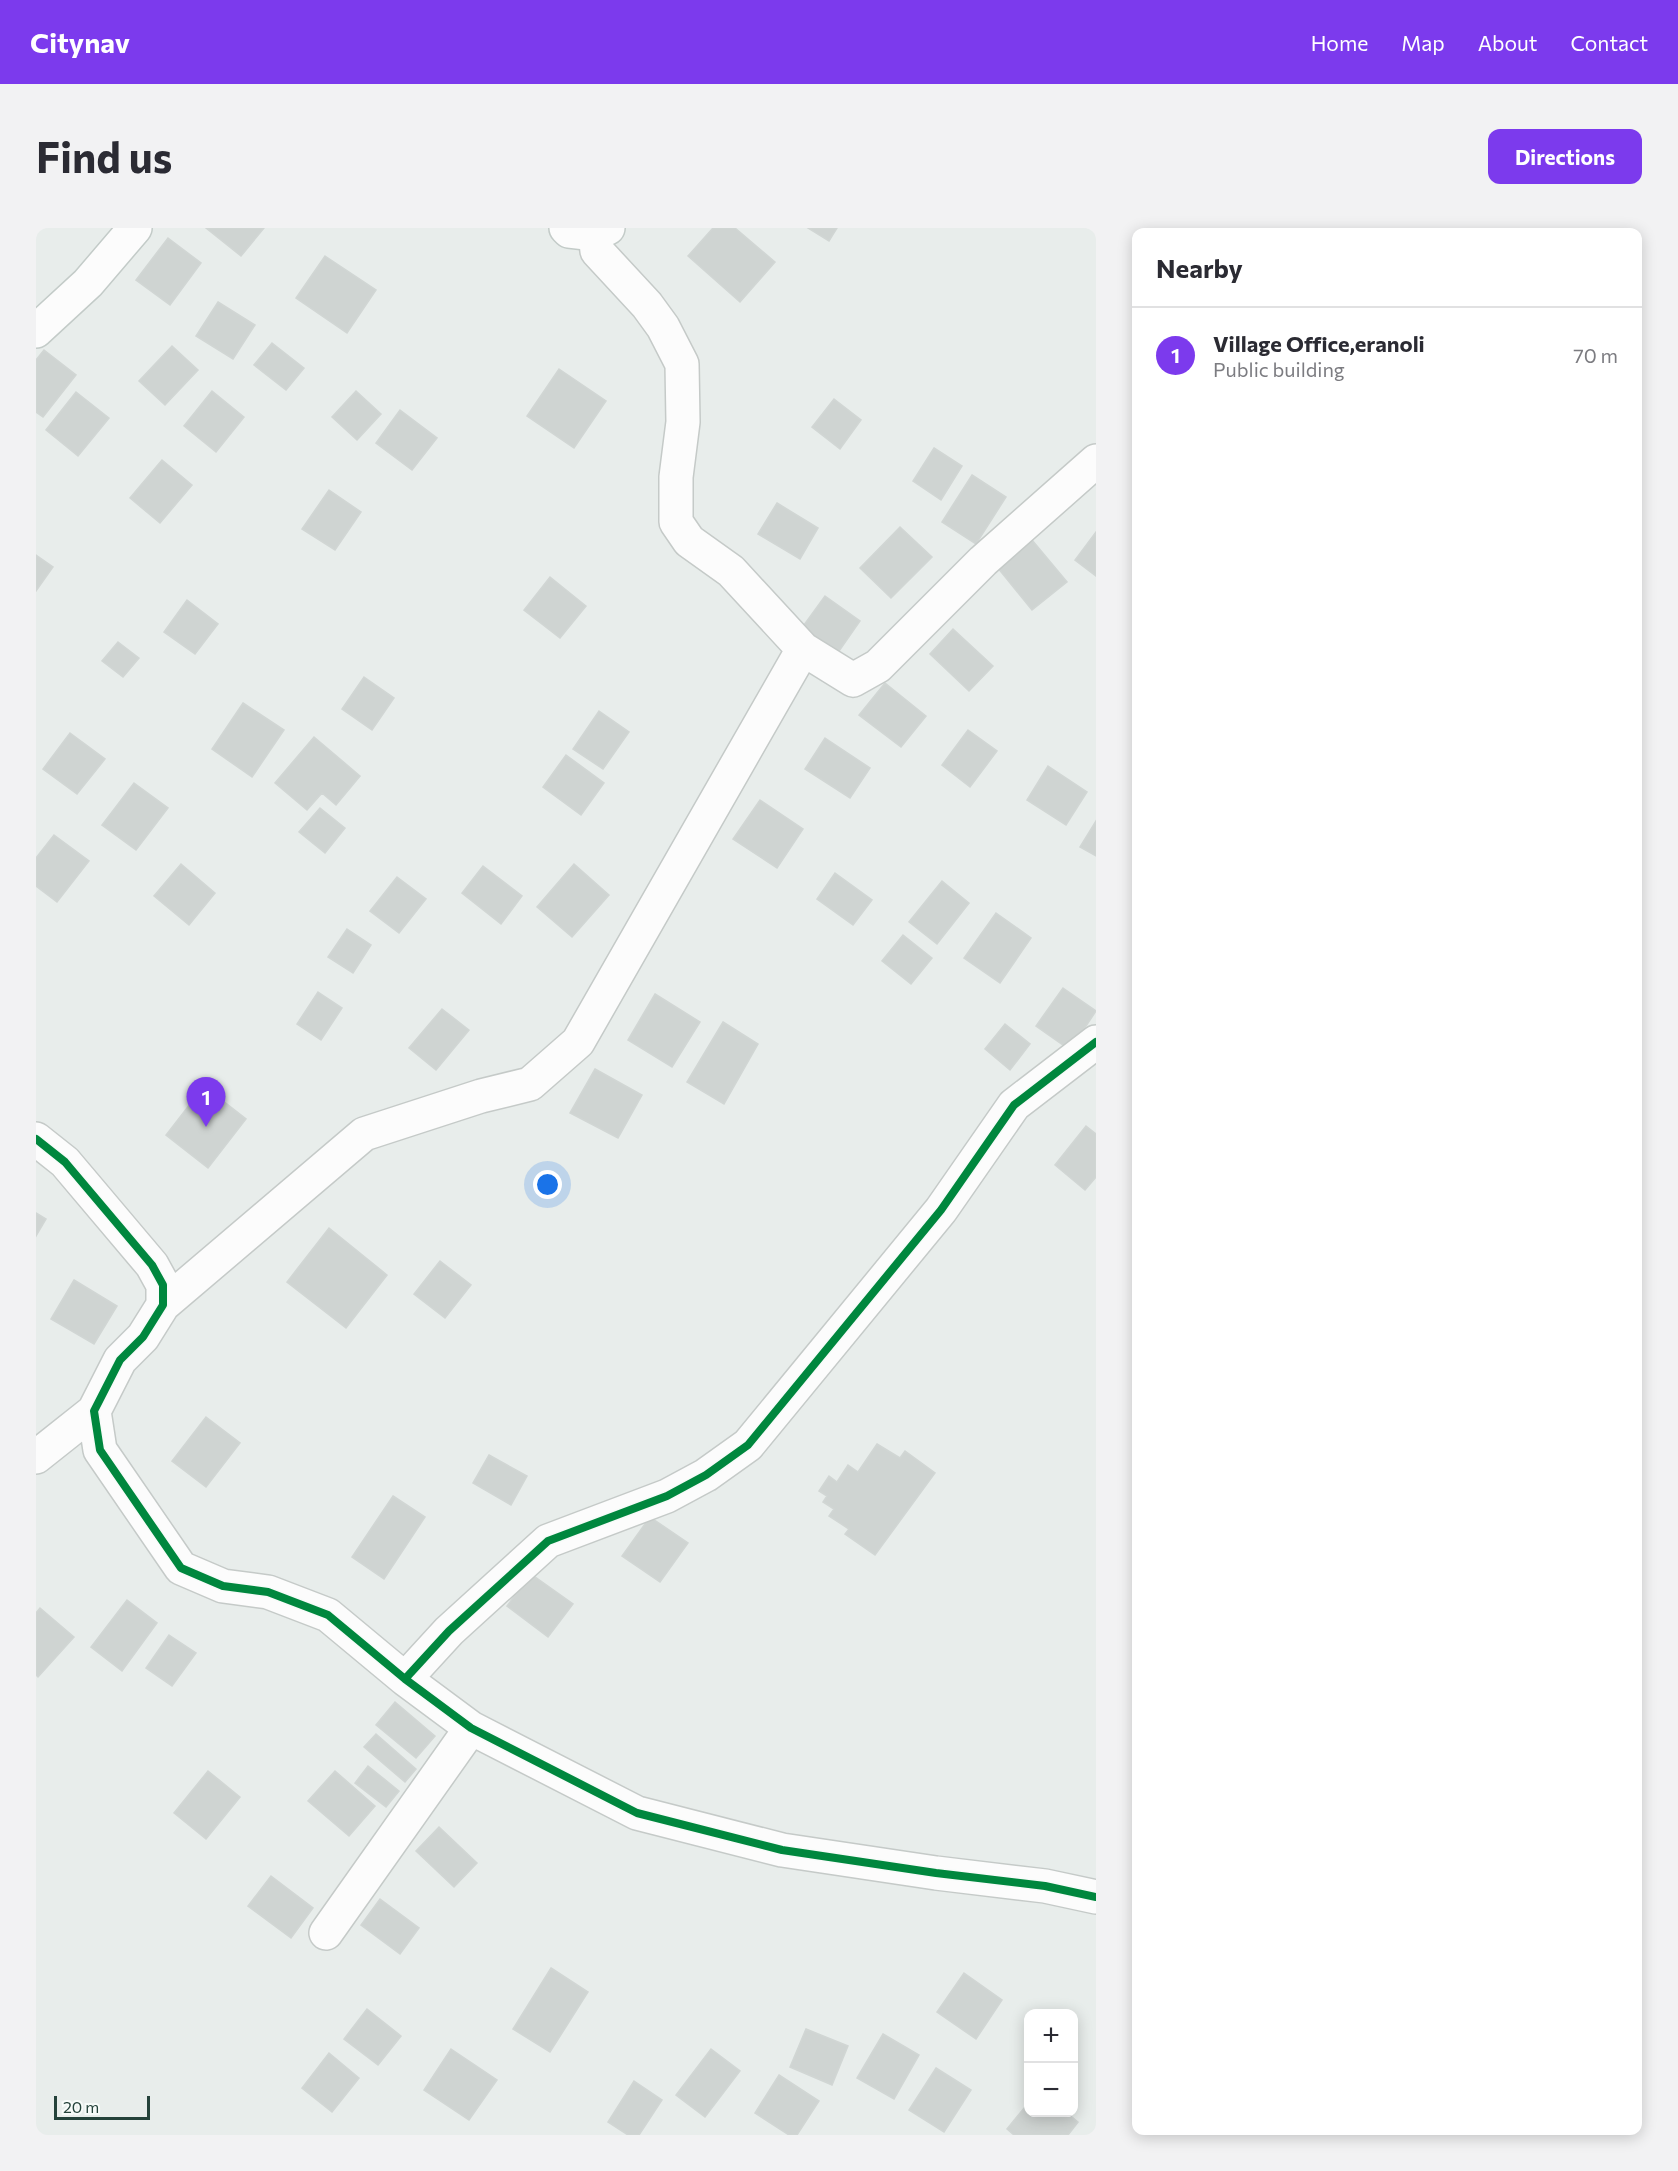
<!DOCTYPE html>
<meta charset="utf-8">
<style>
:root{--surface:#fff;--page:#f2f2f3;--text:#2b2b33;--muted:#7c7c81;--line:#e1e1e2;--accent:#7c3aed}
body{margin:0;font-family:Commissioner,sans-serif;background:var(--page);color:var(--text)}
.controls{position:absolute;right:18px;bottom:18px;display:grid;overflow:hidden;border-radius:12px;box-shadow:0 3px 15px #0003}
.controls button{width:54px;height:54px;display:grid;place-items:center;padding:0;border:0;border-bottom:2px solid var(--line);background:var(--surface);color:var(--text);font:30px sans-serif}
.scale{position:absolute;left:18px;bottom:15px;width:96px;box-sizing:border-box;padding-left:6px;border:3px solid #24423a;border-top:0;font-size:16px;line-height:21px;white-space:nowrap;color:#24423a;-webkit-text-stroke:4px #f7fbf9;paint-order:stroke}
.you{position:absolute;left:512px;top:957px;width:21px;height:21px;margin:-15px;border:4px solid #fff;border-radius:50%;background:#1a73e8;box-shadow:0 0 0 9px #1a73e833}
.badge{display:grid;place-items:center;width:39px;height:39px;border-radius:50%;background:var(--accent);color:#fff;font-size:20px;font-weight:700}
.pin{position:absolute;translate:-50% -50px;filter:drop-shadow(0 2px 3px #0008)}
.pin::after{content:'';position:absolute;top:32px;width:21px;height:18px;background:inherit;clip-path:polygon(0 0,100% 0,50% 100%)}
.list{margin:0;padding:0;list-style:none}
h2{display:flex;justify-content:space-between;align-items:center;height:78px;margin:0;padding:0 24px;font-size:26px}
h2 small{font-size:20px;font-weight:400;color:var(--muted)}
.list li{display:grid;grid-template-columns:39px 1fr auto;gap:18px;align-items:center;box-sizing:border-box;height:96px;padding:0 24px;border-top:2px solid var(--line)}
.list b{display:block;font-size:22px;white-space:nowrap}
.list p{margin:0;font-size:20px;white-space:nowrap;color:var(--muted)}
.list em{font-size:20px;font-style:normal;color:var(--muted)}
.map{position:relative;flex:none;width:1060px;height:1907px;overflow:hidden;border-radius:12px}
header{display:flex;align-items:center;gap:36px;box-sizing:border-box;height:84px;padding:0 30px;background:var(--accent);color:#fff}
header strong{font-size:28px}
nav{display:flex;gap:33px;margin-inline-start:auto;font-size:21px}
.intro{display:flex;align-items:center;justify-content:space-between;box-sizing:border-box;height:144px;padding:0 36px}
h1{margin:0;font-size:42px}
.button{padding:15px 27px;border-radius:12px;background:var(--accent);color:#fff;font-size:21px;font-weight:700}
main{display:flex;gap:36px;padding:0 36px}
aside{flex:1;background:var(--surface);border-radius:12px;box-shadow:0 3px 15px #0003}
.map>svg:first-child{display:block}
.building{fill:#cfd4d2;stroke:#d1d6d4;stroke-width:1.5}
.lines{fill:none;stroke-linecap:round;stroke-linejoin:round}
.street-casing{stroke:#c5cac8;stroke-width:36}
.secondary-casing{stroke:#c3cbc8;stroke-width:36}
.street{stroke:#fcfcfc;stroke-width:33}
.secondary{stroke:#fcfcfc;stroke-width:33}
.cycleway-casing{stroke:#f7fbf9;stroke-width:11}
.cycleway{stroke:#00873e;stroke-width:8}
</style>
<header>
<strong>Citynav</strong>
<nav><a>Home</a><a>Map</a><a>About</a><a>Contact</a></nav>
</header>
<div class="intro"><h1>Find us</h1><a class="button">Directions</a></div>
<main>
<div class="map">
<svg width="1060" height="1907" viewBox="0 0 1060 1907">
<rect width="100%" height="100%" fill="#e8edeb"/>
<path class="building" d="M170 0H228L205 28Z
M677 0H699L739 34 704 74 652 28Z
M772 0H801L793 13Z
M132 10 165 35 134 77 100 52Z
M289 28 340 62 311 105 260 70Z
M182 74 219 97 197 131 160 108Z
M236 115 268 140 250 162 218 137Z
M136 118 162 142 129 177 103 153Z
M8 122 40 147 7 189 0 184V132Z
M523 141 570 173 538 220 491 188Z
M176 163 208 189 180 224 148 198Z
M320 163 345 186 321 212 296 189Z
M40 164 73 190 42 228 10 202Z
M798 171 825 192 804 221 776 199Z
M364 182 401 210 376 242 340 215Z
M898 220 926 238 905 272 877 253Z
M126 232 156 257 124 295 94 270Z
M936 247 970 269 940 316 906 294Z
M293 262 325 284 299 322 266 301Z
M741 275 782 300 764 331 722 306Z
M864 299 896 329 855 370 824 340Z
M1060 304V348L1039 332Z
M996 312 1031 354 996 382 962 340Z
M0 327 17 339 0 363Z
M514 349 550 378 524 410 488 382Z
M789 368 824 393 801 426 765 401Z
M151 372 182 396 159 426 128 404Z
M917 401 957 438 933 463 894 426Z
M82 414 103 430 87 449 66 433Z
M328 449 358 470 336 502 306 481Z
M849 455 890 488 865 519 823 487Z
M207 475 248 502 216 549 176 521Z
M563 483 593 504 567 541 537 521Z
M932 502 961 523 934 559 906 537Z
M34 505 69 531 41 566 7 541Z
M278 509 324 548 300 577 286 565 271 582 239 555Z
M789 510 834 540 814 570 769 541Z
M530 527 568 555 545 587 507 559Z
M1012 538 1051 564 1030 597 991 572Z
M98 555 132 580 100 622 66 597Z
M724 572 767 601 741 640 697 611Z
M284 580 309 600 289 625 263 604Z
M1060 593V628L1044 619Z
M18 607 53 633 21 674 0 658V630Z
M145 636 179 665 153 697 118 668Z
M538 636 573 667 536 709 501 679Z
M447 638 486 668 465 696 426 665Z
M799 645 836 672 817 697 781 671Z
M361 649 390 671 363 705 334 683Z
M906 653 933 675 901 716 873 694Z
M960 685 995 710 964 755 928 730Z
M311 701 335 717 317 745 292 729Z
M867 707 896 730 875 756 846 733Z
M1027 760 1060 783 1034 822 1000 798Z
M282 764 306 780 285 812 261 796Z
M619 766 664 794 636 839 592 812Z
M406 781 433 802 400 842 373 820Z
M687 794 722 816 688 876 651 854Z
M969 796 994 816 974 842 949 821Z
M559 841 606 867 582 910 534 885Z
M168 858 210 891 172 940 130 907Z
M1050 898 1060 906V949L1049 962 1019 937Z
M0 985 10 991 0 1008Z
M293 1000 351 1047 310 1100 251 1054Z
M404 1033 435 1057 409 1090 378 1066Z
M38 1052 81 1078 58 1116 15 1091Z
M170 1189 204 1215 170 1259 136 1233Z
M841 1216 864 1230 869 1223 899 1245 839 1327 809 1306 813 1301 793 1288 798 1281 787 1274 791 1268 783 1263 793 1248 801 1254 812 1237 822 1244Z
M453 1227 491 1248 475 1277 437 1255Z
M357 1268 389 1289 348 1351 316 1329Z
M614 1289 652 1315 624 1354 586 1328Z
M495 1346 537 1376 512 1409 471 1378Z
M91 1372 121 1395 86 1443 55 1419Z
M4 1380 38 1409 2 1449 0 1447V1385Z
M133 1407 160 1425 136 1458 110 1440Z
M359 1474 399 1508 380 1530 340 1497Z
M340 1506 380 1541 369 1554 328 1519Z
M332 1538 363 1563 350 1579 319 1555Z
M172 1543 204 1569 170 1611 138 1585Z
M299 1543 339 1578 313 1608 272 1573Z
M403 1599 441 1635 418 1659 380 1623Z
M235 1648 277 1680 255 1710 212 1678Z
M344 1671 383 1700 364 1726 325 1697Z
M515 1740 552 1764 514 1824 477 1801Z
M928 1745 966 1772 940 1811 901 1784Z
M331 1781 365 1808 342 1837 308 1811Z
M770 1801 812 1818 796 1857 754 1839Z
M847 1806 883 1827 858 1871 821 1850Z
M415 1821 461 1852 433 1892 388 1862Z
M675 1821 704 1843 669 1889 640 1867Z
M293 1825 323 1850 296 1884 266 1860Z
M900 1840 935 1862 908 1904 873 1882Z
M743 1847 783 1873 761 1907H753L719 1885Z
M598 1853 626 1872 603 1907H592L572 1894Z
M993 1874V1884H1030L1042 1894 1032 1907H978L971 1901Z"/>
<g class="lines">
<g class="street-casing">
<path id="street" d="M559 6 561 23 611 77 627 99 646 136 647 194 640 249V294L653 313 695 343 767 421 817 452 842 438 947 333 1060 233
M0 911 29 934 116 1037 127 1057V1077L107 1109 84 1132 58 1183 64 1222 145 1340 187 1358 232 1364 292 1387 369 1451 435 1500 601 1585 746 1622 900 1645 1009 1658 1060 1669
M127 1077 328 906 445 868 494 856 542 814 767 421
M0 1229 58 1183
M369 1451 413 1403 512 1313 631 1268 670 1247 712 1217 905 982 978 877 1060 814
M290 1705 435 1500"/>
</g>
<g class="secondary-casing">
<path id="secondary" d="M530 0 533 3 559 6 572 0
M0 103 52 55 99 0"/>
</g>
<use href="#street" class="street"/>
<use href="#secondary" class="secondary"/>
<g class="cycleway-casing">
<path id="cycleway" d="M0 911 29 934 116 1037 127 1057V1077L107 1109 84 1132 58 1183 64 1222 145 1340 187 1358 232 1364 292 1387 369 1451 435 1500 601 1585 746 1622 900 1645 1009 1658 1060 1669
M369 1451 413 1403 512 1313 631 1268 670 1247 712 1217 905 982 978 877 1060 814"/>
</g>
<use href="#cycleway" class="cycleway"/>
</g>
</svg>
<div class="controls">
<button>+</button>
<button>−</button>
</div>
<div class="scale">20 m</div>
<div class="you"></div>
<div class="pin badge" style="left:170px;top:899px">1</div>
</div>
<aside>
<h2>Nearby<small></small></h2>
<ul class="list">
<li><span class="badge">1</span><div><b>Village Office,eranoli</b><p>Public building</p></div><em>70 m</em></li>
</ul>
</aside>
</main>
